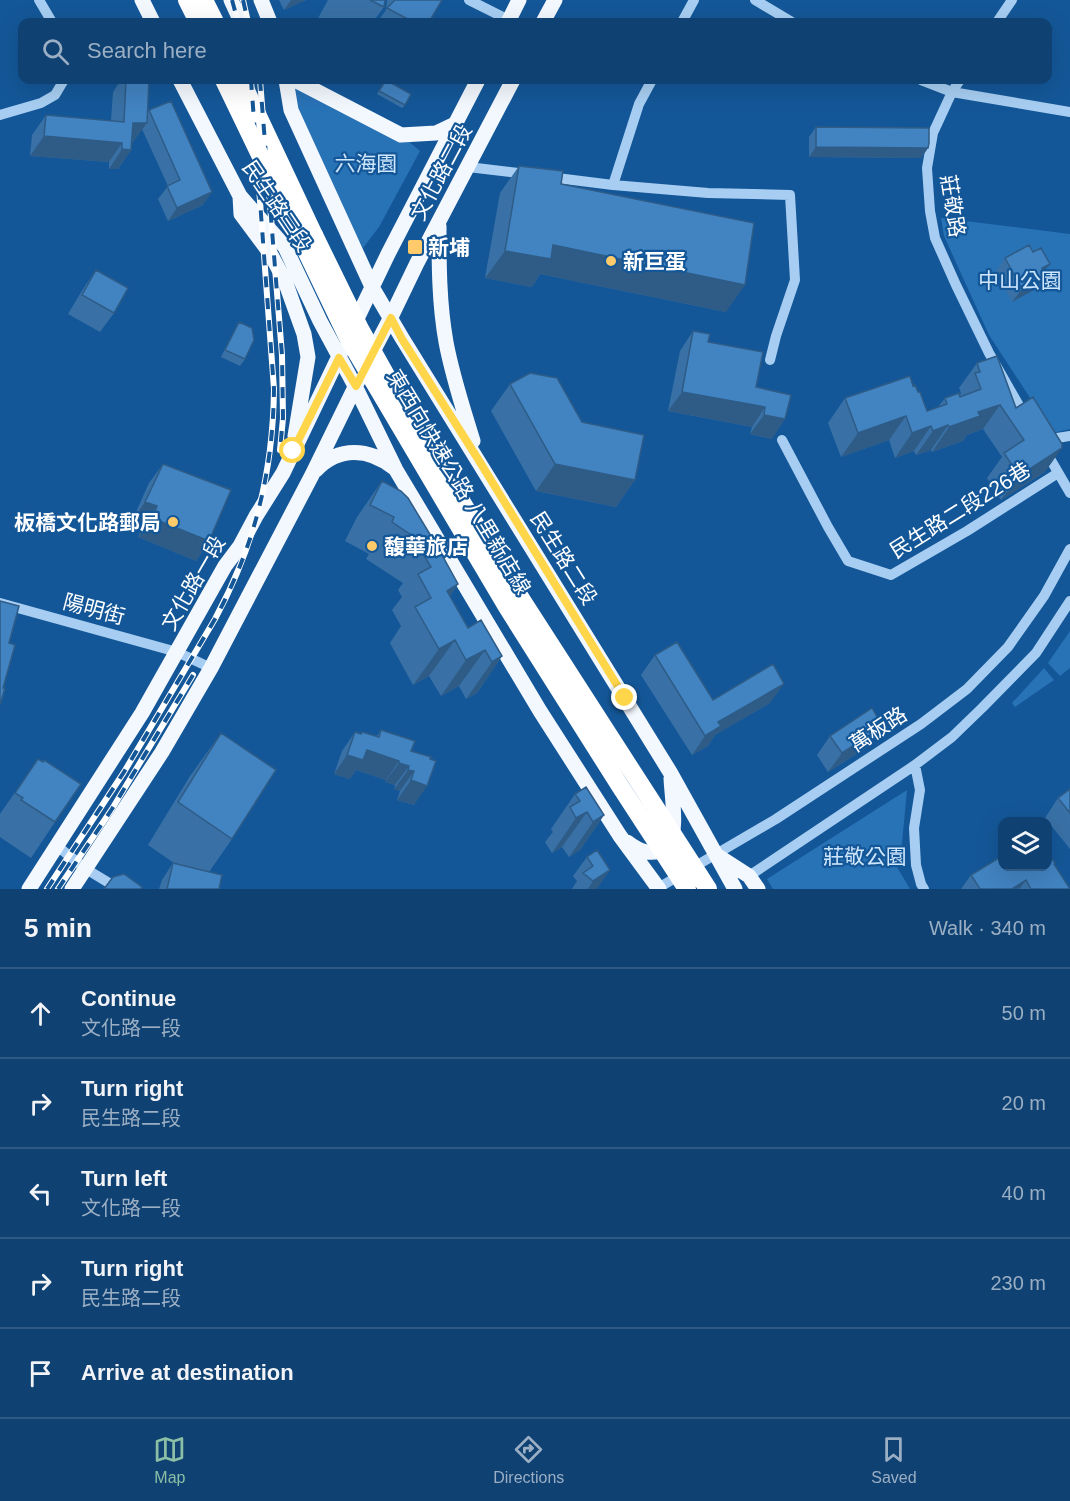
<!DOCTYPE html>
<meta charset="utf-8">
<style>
:root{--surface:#0f4172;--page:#1d4c7a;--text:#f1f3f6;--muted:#9bafc4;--line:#2f5a84;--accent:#8abfa5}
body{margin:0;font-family:Arial,"Noto Sans TC",sans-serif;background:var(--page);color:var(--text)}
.controls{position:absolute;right:18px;bottom:18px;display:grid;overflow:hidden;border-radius:12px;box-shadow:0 6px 24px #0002}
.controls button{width:54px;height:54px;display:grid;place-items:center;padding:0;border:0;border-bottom:2px solid var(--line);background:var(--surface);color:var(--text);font:30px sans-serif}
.stop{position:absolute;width:18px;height:18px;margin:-14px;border:4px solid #ffd54a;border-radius:50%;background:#fff}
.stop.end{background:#ffd54a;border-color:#fff;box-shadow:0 2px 6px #0008}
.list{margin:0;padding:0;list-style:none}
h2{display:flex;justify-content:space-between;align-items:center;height:78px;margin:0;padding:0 24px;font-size:26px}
h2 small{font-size:20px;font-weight:400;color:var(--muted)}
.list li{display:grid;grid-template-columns:39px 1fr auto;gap:18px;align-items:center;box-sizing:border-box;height:90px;padding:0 24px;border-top:2px solid var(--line)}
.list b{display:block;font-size:22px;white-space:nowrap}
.list p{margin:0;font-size:20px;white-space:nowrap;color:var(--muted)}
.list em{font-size:20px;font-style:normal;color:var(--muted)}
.icon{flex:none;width:33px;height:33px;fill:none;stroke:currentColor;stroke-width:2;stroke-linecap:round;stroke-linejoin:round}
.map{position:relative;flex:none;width:1070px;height:889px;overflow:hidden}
.search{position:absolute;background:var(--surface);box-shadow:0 6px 24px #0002;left:18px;right:18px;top:18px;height:66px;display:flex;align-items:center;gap:15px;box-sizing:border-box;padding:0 21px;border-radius:12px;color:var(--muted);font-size:22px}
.sheet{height:528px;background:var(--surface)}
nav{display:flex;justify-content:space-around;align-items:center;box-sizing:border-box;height:84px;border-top:2px solid var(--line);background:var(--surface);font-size:16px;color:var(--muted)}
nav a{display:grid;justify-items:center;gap:3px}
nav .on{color:var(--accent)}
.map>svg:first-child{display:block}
.green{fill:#2872b6}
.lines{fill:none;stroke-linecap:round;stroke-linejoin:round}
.minor{stroke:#a7cef2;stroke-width:10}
.major{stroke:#f3f8ff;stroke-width:15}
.highway{stroke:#fff;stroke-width:18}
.rail-casing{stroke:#fff;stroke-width:6}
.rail{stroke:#145798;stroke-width:4;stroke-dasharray:11;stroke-linecap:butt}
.highway-bridge{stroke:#fff;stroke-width:18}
.wall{fill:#3971a6}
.shaded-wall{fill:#2e5c87}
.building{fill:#4283c1;stroke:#2e5c87;stroke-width:1.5}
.route{stroke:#ffd54a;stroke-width:8}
.poi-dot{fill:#ffca69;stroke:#145798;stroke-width:2}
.labels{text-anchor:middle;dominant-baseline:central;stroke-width:4.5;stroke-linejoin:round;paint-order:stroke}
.park-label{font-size:21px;fill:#cfe7fd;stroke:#145798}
.street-label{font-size:21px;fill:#fff;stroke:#145798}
.poi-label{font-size:21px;font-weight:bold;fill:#fff;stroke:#145798;text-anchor:start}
</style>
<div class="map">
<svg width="1070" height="889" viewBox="0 0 1070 889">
<rect width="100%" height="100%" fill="#145798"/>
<path class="green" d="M295 80 401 135 420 151 379 227 363 248 291 110Z
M941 218 1070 234V429L1053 433 989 335 944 236Z
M1070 631V668L1060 676 1048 663Z
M1044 668 1054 680 1015 707 1012 703Z
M907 790 902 843 897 867 910 889H773L767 879Z"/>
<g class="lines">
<path class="minor" d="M39 0 52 22
M469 0 509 20
M755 0 792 22
M682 22 694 0
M997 22 1012 0
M921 80 952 92 1070 112
M960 80 952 92 933 133 927 168 930 211 935 238 956 285 989 353 1025 416
M0 115 41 103 55 95 64 80
M468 167 527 174
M549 177 613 185 708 193 790 195 795 280 776 336 770 360
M613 185 639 104 652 80
M782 440 828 527 848 561 891 575 967 531 1058 473
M1044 440 1070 436
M1045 450 1070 493
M0 603 177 652 211 668
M915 765 920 790 914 828 916 865 921 884 924 889
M57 846 86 869 119 889
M749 876 915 765 952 737 982 708 1036 653 1070 601
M658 888 776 819 921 724 967 689 1008 647 1044 596 1070 549"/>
<path class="major" d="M142 0 153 22
M231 0 241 22
M261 0 270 22
M508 22 519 0
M543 22 555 0
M180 80 240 196 285 247 320 321 355 386 396 470 540 711 620 836 659 889
M286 80 291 110 372 287 402 338 670 772 735 889
M295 80 401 135 436 133 455 124
M240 196 241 214 270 253 285 281 304 334 308 357 295 436
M439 226C439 264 439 303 446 342 452 375 463 408 473 441
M352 329 388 254 478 80
M369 359 391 317 417 263 513 80
M316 470C339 446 369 448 394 468
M627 842C641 853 651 855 668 849 678 828 672 800 671 778
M718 856 749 876 758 889
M29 889 142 713 225 566 240 546 256 516 283 473 342 350
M72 889 162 752 211 668 312 475 358 381"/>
<path class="highway" d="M187 0 198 22
M204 0 215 22
M241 80 314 235"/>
<g class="rail-casing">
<path id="rail" d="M232 0 238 22
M243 0 248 22
M260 80 282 355 283 418 280 450
M47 889 124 772 215 619C255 545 273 472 274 389L251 80
M58 889 112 809 193 675"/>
</g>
<use href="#rail" class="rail"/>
<path class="highway-bridge" d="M224 80 348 338 507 607 620 786 687 889
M314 235 360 329 406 411 523 602 708 889"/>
</g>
<path class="wall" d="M279 0H306L284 10Z
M328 0H385L384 7 373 22H316Z
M387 0H442L429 22H377L386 10Z
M121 80H149L147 113 149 110 203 205 168 221 158 199 168 186 142 129 133 142H132L131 150 118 169H109V162L30 156 32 135 46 115 111 121 113 92Z
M383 83 405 105 402 108 377 94Z
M816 127 928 148 921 158 809 157V137Z
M519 166 561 184 726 312 540 274 532 287 485 278 500 193Z
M1005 258 1044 272 1036 289 1012 302 996 271Z
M96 270 114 313 100 332 68 314 83 289Z
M239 322 245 359 240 366 221 357 235 329Z
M693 331 708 342 756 387 791 395 772 439 750 434 752 427 668 411 680 351Z
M977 363 1016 408 1045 472 1001 500 987 478 1002 457 983 429 967 435 963 441 932 452 931 450 916 455 914 451 895 458 889 440 841 457 828 423 845 398 913 386 918 392 927 411 938 407 945 398 960 395 961 393 959 388Z
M510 384 582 422 635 480 616 507 536 491 491 411Z
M163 464 209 541 196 561 138 537 143 525 132 521 149 483Z
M382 481 458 584 450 596 468 628 502 656 477 693 466 699 459 686 441 696 429 676 413 685 390 643 401 626 392 610 402 597 398 590 403 583 366 559 369 554 345 541 357 517Z
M655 655 713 700 770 703 715 735 708 746 692 755 641 675Z
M381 730 411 751 431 757 414 805 397 800 400 791 394 789 395 785 385 782 386 780 356 770 350 779 334 774 342 751 355 732 360 734 362 732 377 736Z
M221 733 232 839 209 872 219 889H159L162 880 173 863H174L148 845 190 776Z
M830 736 866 748 828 772 817 755Z
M38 759 55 822 31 858 0 837V814Z
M1070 789V849L1045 818 1058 798Z
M575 794 604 815 580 850 569 857 562 847 552 853 545 842 553 832 551 829Z
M587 857 610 870 596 889H572L577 881 573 876Z
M1055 863 1054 865 1070 889H961L971 875Z"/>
<path class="shaded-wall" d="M291 0H306L284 10Z
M133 123H147L133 142H120Z
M44 136 122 143 109 162 30 156Z
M816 147 928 148 921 158 809 157Z
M122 149 131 150 118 169H109Z
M212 192 203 205 168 221 177 208Z
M553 245 745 285 726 312 540 274 532 287 485 278 505 251Z
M1050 264 1040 277 1042 268Z
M1046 276 1036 289 1012 302 1022 289Z
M682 392 765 407 752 427 668 411Z
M1000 405 983 429 967 435 963 441 932 452 949 427 978 412Z
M764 415 785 419 772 439 750 434Z
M906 416 889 440 841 457 858 433Z
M948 425 931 450 916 455 933 431Z
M931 426 914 451 895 458 912 433Z
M1062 448 1045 472 1001 500 1019 476Z
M555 464 635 480 616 507 536 491Z
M145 502 157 506 143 525 132 521Z
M152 518 209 541 196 561 138 537Z
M458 584 433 621 447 591Z
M455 640 429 676 413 685 439 649Z
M485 650 459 686 441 696 466 660Z
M502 656 477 693 466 699 492 662Z
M784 684 770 703 715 735 708 746 692 755 705 736 718 722Z
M880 729 866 748 828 772 842 753Z
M367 750 399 761 386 780 356 770 350 779 334 774 347 755Z
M399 763 409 766 395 785 385 782Z
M408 770 414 771 400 791 394 789Z
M411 780 427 786 414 805 397 800Z
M587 812 562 847 552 853 576 818Z
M604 815 580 850 569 857 593 822Z
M610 870 597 889H588L593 881Z
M1026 880 1019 889H1012Z"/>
<path class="building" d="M370 0H385L384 7Z
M395 0H442L429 22H413L387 8Z
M126 80H149L147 123H133L131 150 122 149V143L44 136 46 115 124 122Z
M386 80 411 94 405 105 379 91Z
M171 101 212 192 177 208 167 186 180 180 149 110Z
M816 127 929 128V143L928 148 816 147Z
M519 166 563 171 561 184 754 223 745 285 553 245 551 259 505 251Z
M1029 245 1033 252 1041 248 1050 264 1042 268 1046 276 1022 289 1005 258Z
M96 270 128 288 114 313 82 295Z
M239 322 252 328 254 340 245 359 225 350Z
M693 331 710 334 708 342 763 352 756 387 791 395 785 419 764 415 765 407 682 392Z
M997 356 1016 408 1033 397 1062 444V448L1019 476 1004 453 1024 440 1000 405 978 412 980 416 949 427 948 425 933 431 931 426 912 433 906 416 858 433 845 398 910 376 913 386 915 385 918 392H920L927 411 947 404 945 398 959 393 960 397 981 389 975 373 980 372 977 363Z
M530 373 557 378 582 422 644 435 635 480 555 464 510 384Z
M163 464 231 490 209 541 152 518 157 506 145 502Z
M382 481 401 491 408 498 437 546 458 584 447 591 468 628 481 620 502 656 492 662 485 650 466 660 455 640 439 649 415 607 431 598 418 574 431 567 423 554 432 549 392 522 394 517 370 505Z
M0 601 19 606 9 643 15 645 3 688H5L0 705Z
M677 642 713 700 773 664 784 684 718 722 721 726 705 736 655 655Z
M872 708 880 722V729L842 753 830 736Z
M381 730 415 741 411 751 431 757 430 759 436 761 427 786 411 780 414 771 408 770 409 766 399 763V761L367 750 363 760 347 755 355 732 361 734 362 732 379 737Z
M221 733 276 770 232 839 178 802Z
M38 759 43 762 44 760 81 784 55 822 21 800 23 798 15 793Z
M586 787 604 815 593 822 587 812 576 818 570 807 580 801 575 794Z
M1070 789V813L1058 798Z
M597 850 610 870 593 881 583 873 593 866 587 857Z
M1047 853 1055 863 1054 864 1070 889H1031L1026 880 1012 889H980L971 875 1002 856V867H1047Z
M173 863 222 875 219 889H167Z
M124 874 142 887 141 889H104L113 877Z"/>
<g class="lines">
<path class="route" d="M293 451 339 358 356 386 391 318 402 339 478 459 625 698"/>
</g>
<g class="poi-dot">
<rect x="407" y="239" width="16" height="16" rx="3"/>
<circle cx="611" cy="261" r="6"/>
<circle cx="173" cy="522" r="6"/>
<circle cx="372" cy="546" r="6"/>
</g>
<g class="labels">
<g class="park-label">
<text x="366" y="163">六海園</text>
<text x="1020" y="280">中山公園</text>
<text x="865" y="856">莊敬公園</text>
</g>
<g class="street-label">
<text transform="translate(441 172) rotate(-62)">文化路二段</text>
<text transform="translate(277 206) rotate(56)">民生路三段</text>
<text transform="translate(953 206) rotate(81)">莊敬路</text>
<text transform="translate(459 482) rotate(59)">東西向快速公路 八里新店線</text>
<text transform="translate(960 510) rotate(-32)">民生路二段226巷</text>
<text transform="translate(564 558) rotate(58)">民生路二段</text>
<text transform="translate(193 583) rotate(-60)">文化路一段</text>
<text transform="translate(94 609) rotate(15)">陽明街</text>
<text transform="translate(878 729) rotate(-33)">萬板路</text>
</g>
<g class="poi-label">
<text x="428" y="247">新埔</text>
<text x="623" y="261">新巨蛋</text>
<text x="161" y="522" text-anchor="end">板橋文化路郵局</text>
<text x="384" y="546">馥華旅店</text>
</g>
</g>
</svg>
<div class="controls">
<button><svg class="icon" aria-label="layers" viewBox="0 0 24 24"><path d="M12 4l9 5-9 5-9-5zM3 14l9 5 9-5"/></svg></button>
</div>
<div class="stop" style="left:293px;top:451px"></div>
<div class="stop end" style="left:625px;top:698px"></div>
<div class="search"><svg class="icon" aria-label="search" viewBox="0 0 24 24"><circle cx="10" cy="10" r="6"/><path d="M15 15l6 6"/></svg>Search here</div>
</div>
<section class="sheet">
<h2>5 min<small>Walk · 340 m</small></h2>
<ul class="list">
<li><svg class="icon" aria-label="ahead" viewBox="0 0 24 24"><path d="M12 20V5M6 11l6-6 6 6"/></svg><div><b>Continue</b><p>文化路一段</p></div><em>50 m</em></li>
<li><svg class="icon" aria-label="right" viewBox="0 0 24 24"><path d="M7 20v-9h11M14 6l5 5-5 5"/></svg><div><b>Turn right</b><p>民生路二段</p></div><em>20 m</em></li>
<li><svg class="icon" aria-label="left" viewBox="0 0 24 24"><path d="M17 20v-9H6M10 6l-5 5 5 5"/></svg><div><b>Turn left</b><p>文化路一段</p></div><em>40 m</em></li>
<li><svg class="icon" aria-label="right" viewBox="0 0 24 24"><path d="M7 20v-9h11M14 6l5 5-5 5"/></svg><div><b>Turn right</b><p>民生路二段</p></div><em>230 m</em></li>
<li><svg class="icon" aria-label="arrive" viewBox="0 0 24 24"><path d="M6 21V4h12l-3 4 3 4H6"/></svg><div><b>Arrive at destination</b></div></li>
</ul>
</section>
<nav>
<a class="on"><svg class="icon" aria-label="map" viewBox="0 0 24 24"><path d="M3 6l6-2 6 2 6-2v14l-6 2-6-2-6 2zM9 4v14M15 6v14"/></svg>Map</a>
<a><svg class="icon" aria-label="directions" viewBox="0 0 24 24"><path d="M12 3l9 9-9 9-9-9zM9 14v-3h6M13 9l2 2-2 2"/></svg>Directions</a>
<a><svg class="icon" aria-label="saved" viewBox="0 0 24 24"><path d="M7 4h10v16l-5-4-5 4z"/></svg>Saved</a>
</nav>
